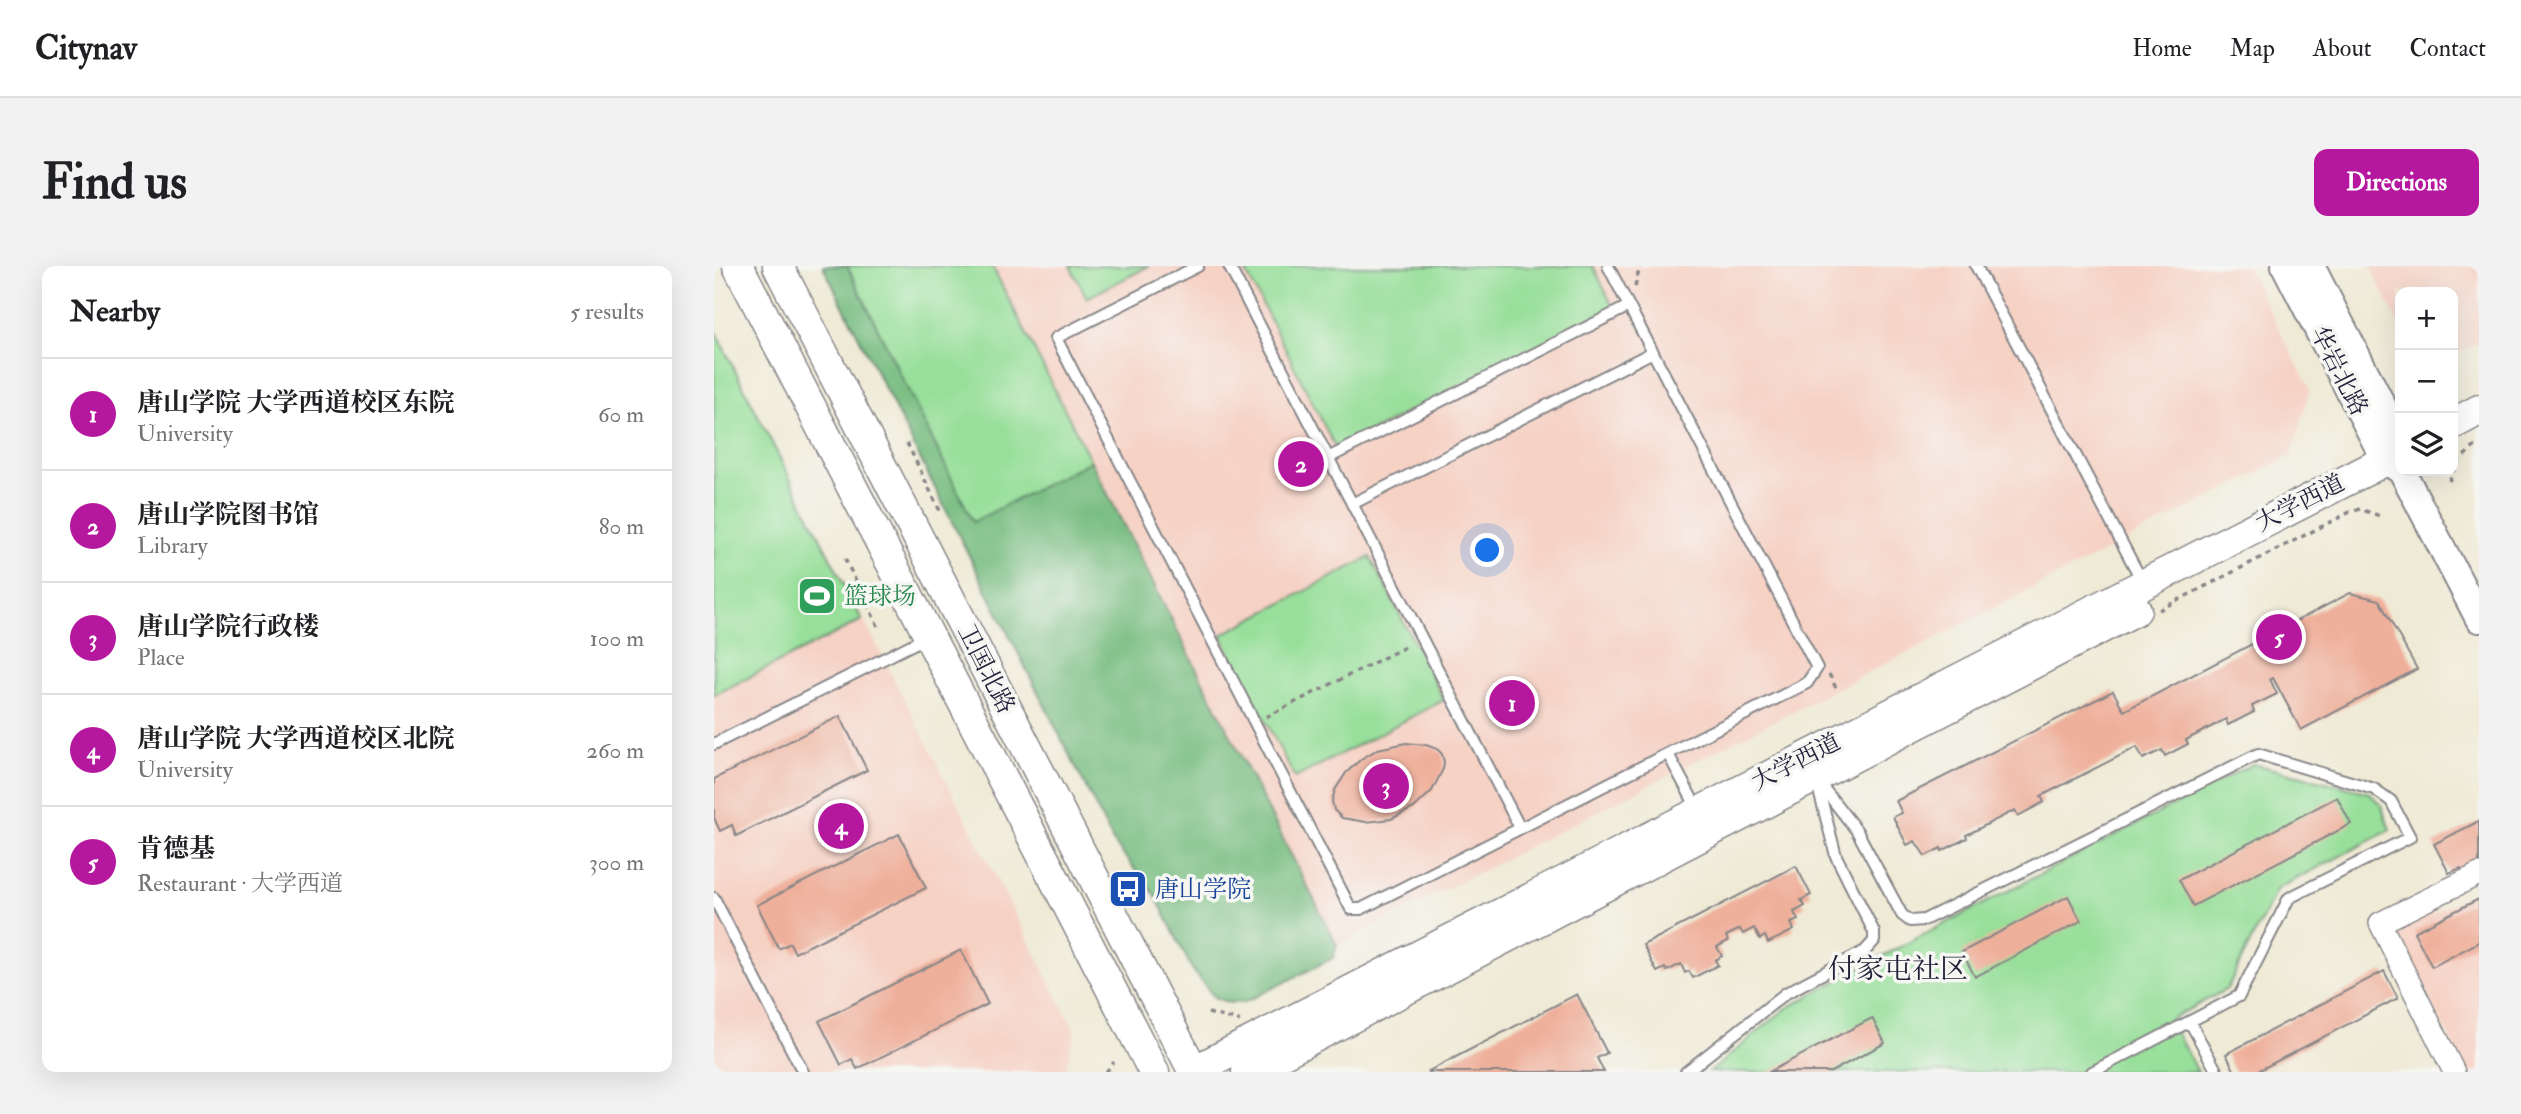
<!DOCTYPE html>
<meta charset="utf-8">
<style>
:root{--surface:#fff;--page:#f2f2f2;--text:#202124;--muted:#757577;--line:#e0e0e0;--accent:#b5179e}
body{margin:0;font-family:"IM FELL Double Pica","Noto Serif SC",serif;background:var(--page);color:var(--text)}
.controls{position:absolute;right:21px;top:21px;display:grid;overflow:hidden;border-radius:14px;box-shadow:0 7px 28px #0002}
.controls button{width:63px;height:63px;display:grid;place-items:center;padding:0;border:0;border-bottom:2px solid var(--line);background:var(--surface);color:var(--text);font:35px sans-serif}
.you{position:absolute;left:774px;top:285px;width:24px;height:24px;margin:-18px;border:5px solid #fff;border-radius:50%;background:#1a73e8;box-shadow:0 0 0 10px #1a73e833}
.badge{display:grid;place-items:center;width:46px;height:46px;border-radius:50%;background:var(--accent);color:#fff;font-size:23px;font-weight:700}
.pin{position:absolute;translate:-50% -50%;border:4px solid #fff;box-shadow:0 2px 7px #0006}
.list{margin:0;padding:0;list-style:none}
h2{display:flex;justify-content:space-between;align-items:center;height:91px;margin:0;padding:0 28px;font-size:30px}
h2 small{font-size:23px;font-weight:400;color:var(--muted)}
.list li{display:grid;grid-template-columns:46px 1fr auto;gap:21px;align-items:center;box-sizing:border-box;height:112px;padding:0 28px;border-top:2px solid var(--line)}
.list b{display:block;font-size:26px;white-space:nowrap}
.list p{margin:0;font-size:23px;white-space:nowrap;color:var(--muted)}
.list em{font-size:23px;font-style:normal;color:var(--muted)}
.icon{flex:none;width:38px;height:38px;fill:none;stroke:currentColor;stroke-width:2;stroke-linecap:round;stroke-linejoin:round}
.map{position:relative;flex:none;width:1765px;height:806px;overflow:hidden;border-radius:14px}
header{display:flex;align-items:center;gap:42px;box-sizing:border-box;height:98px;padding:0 35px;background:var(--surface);border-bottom:2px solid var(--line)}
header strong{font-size:33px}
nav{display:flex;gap:38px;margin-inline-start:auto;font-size:24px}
.intro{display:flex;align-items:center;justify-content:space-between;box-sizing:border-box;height:168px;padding:0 42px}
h1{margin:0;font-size:49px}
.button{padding:18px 32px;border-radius:14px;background:var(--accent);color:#fff;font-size:24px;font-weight:700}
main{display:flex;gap:42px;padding:0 42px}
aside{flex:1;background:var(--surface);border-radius:14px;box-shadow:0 7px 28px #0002}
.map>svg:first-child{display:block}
.built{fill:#f6d2c5}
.green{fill:#97df9a;stroke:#5c806a;stroke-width:2}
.forest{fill:#79be82;stroke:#4e705e;stroke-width:2}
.building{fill:#efb09b}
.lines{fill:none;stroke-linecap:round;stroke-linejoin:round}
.service-casing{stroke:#888688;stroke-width:14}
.minor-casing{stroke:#888688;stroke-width:24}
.tertiary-casing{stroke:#888688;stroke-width:30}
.secondary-casing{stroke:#888688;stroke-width:33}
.path{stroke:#888688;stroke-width:3.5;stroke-dasharray:5 5;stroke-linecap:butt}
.service{stroke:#fff;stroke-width:10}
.minor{stroke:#fff;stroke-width:21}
.tertiary{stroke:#fff;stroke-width:26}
.secondary{stroke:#fff;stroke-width:30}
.labels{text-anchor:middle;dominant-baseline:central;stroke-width:7;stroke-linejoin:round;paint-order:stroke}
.street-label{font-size:24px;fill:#22223b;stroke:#f6f6f2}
.leisure-label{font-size:24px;fill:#27864d;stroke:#f6f6f2;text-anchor:start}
.transit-label{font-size:24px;fill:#164399;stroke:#f6f6f2;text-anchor:start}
.quarter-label{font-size:28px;fill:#22223b;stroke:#f6f6f2}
</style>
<header>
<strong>Citynav</strong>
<nav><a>Home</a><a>Map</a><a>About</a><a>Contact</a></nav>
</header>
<div class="intro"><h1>Find us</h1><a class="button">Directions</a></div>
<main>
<aside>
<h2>Nearby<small>5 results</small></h2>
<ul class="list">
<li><span class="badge">1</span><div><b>唐山学院 大学西道校区东院</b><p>University</p></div><em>60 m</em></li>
<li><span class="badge">2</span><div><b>唐山学院图书馆</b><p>Library</p></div><em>80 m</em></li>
<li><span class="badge">3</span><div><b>唐山学院行政楼</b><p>Place</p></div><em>100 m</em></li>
<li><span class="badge">4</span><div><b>唐山学院 大学西道校区北院</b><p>University</p></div><em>260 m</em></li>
<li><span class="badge">5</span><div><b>肯德基</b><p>Restaurant · 大学西道</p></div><em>300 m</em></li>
</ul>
</aside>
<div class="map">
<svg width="1765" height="806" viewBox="0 0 1765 806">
<rect width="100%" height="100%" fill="#f6f6f2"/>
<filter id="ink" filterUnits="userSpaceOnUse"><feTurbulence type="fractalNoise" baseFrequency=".0143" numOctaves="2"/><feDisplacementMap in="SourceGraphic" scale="14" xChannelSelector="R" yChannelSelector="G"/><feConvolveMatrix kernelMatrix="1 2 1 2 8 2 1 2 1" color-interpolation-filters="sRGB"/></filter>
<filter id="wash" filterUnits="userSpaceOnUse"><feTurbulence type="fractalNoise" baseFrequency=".00686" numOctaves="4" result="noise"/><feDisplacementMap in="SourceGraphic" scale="28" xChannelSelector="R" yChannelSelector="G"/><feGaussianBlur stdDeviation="1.57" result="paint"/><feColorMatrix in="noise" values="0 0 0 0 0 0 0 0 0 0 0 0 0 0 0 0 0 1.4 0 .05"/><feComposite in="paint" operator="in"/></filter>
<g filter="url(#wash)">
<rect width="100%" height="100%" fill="#efead5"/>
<path class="built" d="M278 0H1533L1596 124 1577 190 623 679Z
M1656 0H1765V77L1739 90V26H1686V61Z
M0 63 361 765 351 806H0Z
M1765 624V806H1753L1682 666Z"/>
<path class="green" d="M133 0H278L377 195 259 257Z
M356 0H435L373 32Z
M529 0H879L900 43 622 183Z
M0 63 148 354 0 429Z
M656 291 730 434 581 512 507 369Z
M1539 498 1656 527 1667 539 1676 564 1563 623 1513 723 1455 754 1484 806H996L1071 743 1159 695Z"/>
<path class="forest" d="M109 0H133L259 256 377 195 623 679 619 692 531 736 517 737 501 732 478 703 441 629 400 577Z"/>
<g id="blocks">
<path class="building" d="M1636 327 1665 334 1703 403 1587 464 1559 412 1556 413 1563 428 1538 440 1540 446 1514 459 1512 453 1472 474 1474 478 1451 490 1448 484 1429 493 1423 481 1327 530 1330 536 1304 550 1301 544 1252 569 1253 572 1228 585 1227 582 1211 590 1201 575 1193 579 1179 551 1188 547 1182 535 1399 425 1410 445Z
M126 450 153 504 22 570 18 559 6 565 0 552V513Z
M692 477 712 479 723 483 728 488 730 496 729 503 718 525 700 542 677 553 652 556 628 552 620 544 618 535 621 524 632 507 647 493 664 483Z
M1623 531 1637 558 1479 640 1465 614Z
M1765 555V601L1750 609 1747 602 1735 607 1720 578Z
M185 568 212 622 81 687 76 677 65 683 43 639Z
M1082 600 1097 629 1087 634 1091 640 1080 646 1084 654 1077 657 1080 664 1054 677 1051 670 1046 673 1040 662 1029 668 1026 663 1012 670 1014 675 1003 681 1008 690 1001 694 1004 699 979 712 975 705 971 707 967 698 953 705 951 702 943 706 929 679Z
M1354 630 1367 655 1261 711 1248 686Z
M1765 633V676L1718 701 1700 666Z
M247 684 274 738 143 803 138 793 127 799 105 755Z
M1670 705 1684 732 1542 806H1521L1512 788Z
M863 728 893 787 883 792 890 806H713Z
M1158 752 1171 777 1117 806H1055Z"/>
</g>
</g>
<g filter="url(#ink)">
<use href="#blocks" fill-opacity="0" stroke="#888688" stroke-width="2"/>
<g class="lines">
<g class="service-casing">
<path id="service" d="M484 0 342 72 637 643H647L1093 417 1103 402 894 0
M515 0 806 562
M1262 0 1429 317
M614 192 915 40
M638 238 939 86
M0 478 213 371
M954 488 984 544
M1103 514 1143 565 1188 649 1196 655 1210 654 1544 488 1660 523 1677 535 1696 571 1575 632 1525 730 1378 806
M0 632 89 806
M1476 756 1503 806
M972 806 1072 727 1151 685 1160 675V666L1122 590 1103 517"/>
</g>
<g class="minor-casing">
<path id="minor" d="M1740 806 1666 657 1765 608"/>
</g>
<g class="tertiary-casing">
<path id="tertiary" d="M1571 0 1671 194 1686 204
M1597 0 1686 174
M1688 205 1765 353"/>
</g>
<g class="secondary-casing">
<path id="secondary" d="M24 0 440 806
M64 0 480 806
M1739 158 1765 144
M478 806 1686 187
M533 806 1422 344"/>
</g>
<path class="path" d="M921 21 926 0
M193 177 226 245
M1735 215 1744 195 1765 177
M131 293 164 360
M1445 344 1636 246 1646 243 1666 250
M1115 408 1122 422
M552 451 695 379
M494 747 526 755
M392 806 400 796"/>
<use href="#service" class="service"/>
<use href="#minor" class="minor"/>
<use href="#tertiary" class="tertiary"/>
<use href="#secondary" class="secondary"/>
</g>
</g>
<defs>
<g id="stadium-square" transform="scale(2.0125)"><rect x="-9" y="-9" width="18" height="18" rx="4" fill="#2e9e5b" stroke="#f6f6f2"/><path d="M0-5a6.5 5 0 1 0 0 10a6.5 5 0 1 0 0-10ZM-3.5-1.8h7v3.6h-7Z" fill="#fff"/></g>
<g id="bus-square" transform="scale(2.0125)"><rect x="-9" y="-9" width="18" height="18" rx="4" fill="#1a4fb4" stroke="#f6f6f2"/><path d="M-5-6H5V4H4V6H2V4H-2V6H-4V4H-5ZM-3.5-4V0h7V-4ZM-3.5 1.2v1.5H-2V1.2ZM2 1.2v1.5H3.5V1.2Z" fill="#fff"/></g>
</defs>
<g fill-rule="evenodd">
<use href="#stadium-square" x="103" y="330"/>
<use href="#bus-square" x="414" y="623"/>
</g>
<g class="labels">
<g class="street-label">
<text transform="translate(1625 105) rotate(63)">华岩北路</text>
<text transform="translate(1586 237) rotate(-27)">大学西道</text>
<text transform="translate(272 403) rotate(63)">卫国北路</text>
<text transform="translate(1082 496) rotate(-27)">大学西道</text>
</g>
<g class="leisure-label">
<text x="130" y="330">篮球场</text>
</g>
<g class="transit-label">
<text x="441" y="623">唐山学院</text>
</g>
<g class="quarter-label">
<text x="1184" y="703">付家屯社区</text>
</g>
</g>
</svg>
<div class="controls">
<button>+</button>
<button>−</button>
<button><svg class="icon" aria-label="layers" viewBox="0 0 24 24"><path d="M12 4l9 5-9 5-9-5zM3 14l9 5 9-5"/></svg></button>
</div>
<div class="you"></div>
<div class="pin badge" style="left:798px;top:437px">1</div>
<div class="pin badge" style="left:587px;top:198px">2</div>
<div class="pin badge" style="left:672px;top:520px">3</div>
<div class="pin badge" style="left:127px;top:560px">4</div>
<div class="pin badge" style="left:1565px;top:371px">5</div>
</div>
</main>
